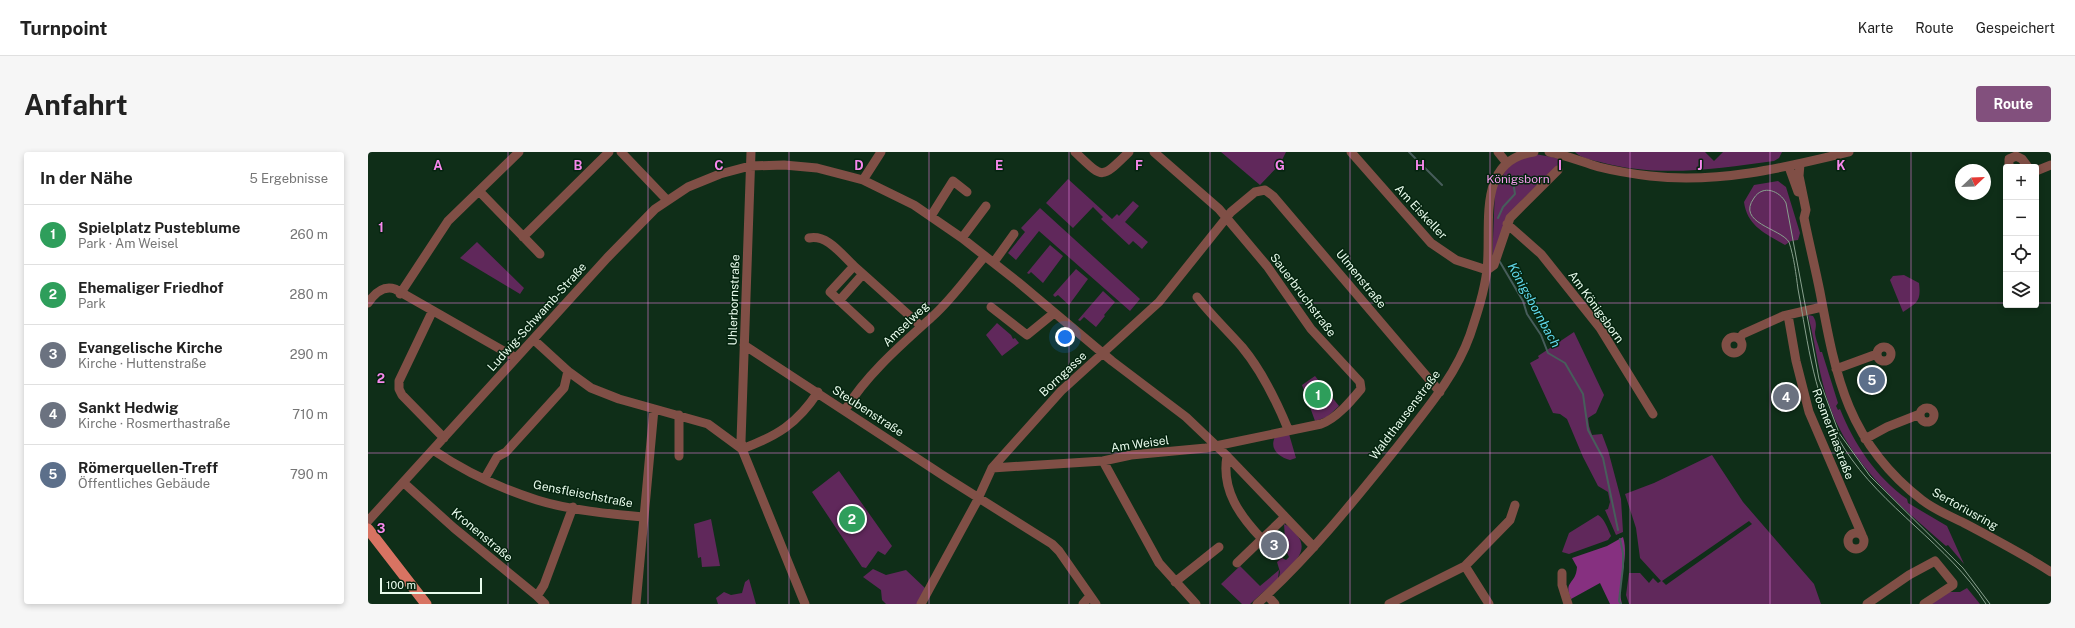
<!DOCTYPE html>
<html lang="de">
<meta charset="utf-8">
<style>
:root{--surface:#fff;--page:#f6f6f6;--text:#222;--muted:#767676;--line:#e0e0e0;--accent:#82507d}
body{margin:0;font-family:"Public Sans",sans-serif;background:var(--page);color:var(--text)}
.controls{position:absolute;right:12px;top:12px;display:grid;overflow:hidden;border-radius:4px;box-shadow:0 2px 6px #0003}
.controls button{width:36px;height:36px;display:grid;place-items:center;padding:0;border:0;border-bottom:1px solid var(--line);background:var(--surface);color:var(--text);font:20px sans-serif}
.compass{position:absolute;left:1587px;top:12px;width:36px;height:36px;border-radius:50%;background:var(--surface);box-shadow:0 2px 6px #0003;rotate:67deg}
.scale{position:absolute;left:12px;bottom:10px;width:102px;box-sizing:border-box;padding-left:4px;border:2px solid #e8fbec;border-top:0;font-size:11px;line-height:14px;white-space:nowrap;color:#e8fbec;-webkit-text-stroke:3px #05240f;paint-order:stroke}
.you{position:absolute;left:697px;top:185px;width:14px;height:14px;margin:-10px;border:3px solid #fff;border-radius:50%;background:#1a73e8;box-shadow:0 0 0 6px #1a73e833}
.badge{display:grid;place-items:center;width:26px;height:26px;border-radius:50%;background:var(--accent);color:#fff;font-size:13px;font-weight:700}
.pin{position:absolute;translate:-50% -50%;border:2px solid #fff;box-shadow:0 1px 4px #0006}
.list{margin:0;padding:0;list-style:none}
h2{display:flex;justify-content:space-between;align-items:center;height:52px;margin:0;padding:0 16px;font-size:17px}
h2 small{font-size:13px;font-weight:400;color:var(--muted)}
.list li{display:grid;grid-template-columns:26px 1fr auto;gap:12px;align-items:center;box-sizing:border-box;height:60px;padding:0 16px;border-top:1px solid var(--line)}
.list b{display:block;font-size:15px;white-space:nowrap}
.list p{margin:0;font-size:13px;white-space:nowrap;color:var(--muted)}
.list em{font-size:13px;font-style:normal;color:var(--muted)}
.icon{flex:none;width:22px;height:22px;fill:none;stroke:currentColor;stroke-width:2;stroke-linecap:round;stroke-linejoin:round}
.map{position:relative;flex:none;width:1683px;height:452px;overflow:hidden;border-radius:4px}
header{display:flex;align-items:center;gap:24px;box-sizing:border-box;height:56px;padding:0 20px;background:var(--surface);border-bottom:1px solid var(--line)}
header strong{font-size:19px}
nav{display:flex;gap:22px;margin-inline-start:auto;font-size:14px}
.intro{display:flex;align-items:center;justify-content:space-between;box-sizing:border-box;height:96px;padding:0 24px}
h1{margin:0;font-size:28px}
.button{padding:10px 18px;border-radius:4px;background:var(--accent);color:#fff;font-size:14px;font-weight:700}
main{display:flex;gap:24px;padding:0 24px}
aside{flex:1;background:var(--surface);border-radius:4px;box-shadow:0 2px 6px #0003}
.map>svg:first-child{display:block}
.green{fill:#60285b;fill-rule:evenodd}
.forest{fill:#863080}
.lines{fill:none;stroke-linecap:round;stroke-linejoin:round}
.stream{stroke:#475d5b;stroke-width:2}
.minor{stroke:#804f46;stroke-width:9}
.major{stroke:#d87362;stroke-width:11}
.tram{stroke:#88a08e;stroke-width:1}
.grid{fill:none;stroke:#f788ec;stroke-width:1;stroke-opacity:0.55}
.labels{text-anchor:middle;dominant-baseline:central;stroke-width:3;stroke-linejoin:round;paint-order:stroke}
.park-label{font-size:12px;fill:#f59bec;stroke:#05240f}
.street-label{font-size:12px;fill:#e8fbec;stroke:#05240f}
.water-label{font-size:13px;font-style:italic;fill:#60d7eb;stroke:#05240f}
.grid-label{font-size:13px;text-anchor:middle;font-weight:bold;fill:#f788ec;stroke:#05240f;stroke-width:3;stroke-linejoin:round;paint-order:stroke}
</style>
<header>
<strong>Turnpoint</strong>
<nav><a>Karte</a><a>Route</a><a>Gespeichert</a></nav>
</header>
<div class="intro"><h1>Anfahrt</h1><a class="button">Route</a></div>
<main>
<aside>
<h2>In der Nähe<small>5 Ergebnisse</small></h2>
<ul class="list">
<li><span class="badge" style="background:#2e9e5b">1</span><div><b>Spielplatz Pusteblume</b><p>Park · Am Weisel</p></div><em>260 m</em></li>
<li><span class="badge" style="background:#2e9e5b">2</span><div><b>Ehemaliger Friedhof</b><p>Park</p></div><em>280 m</em></li>
<li><span class="badge" style="background:#6b7280">3</span><div><b>Evangelische Kirche</b><p>Kirche · Huttenstraße</p></div><em>290 m</em></li>
<li><span class="badge" style="background:#6b7280">4</span><div><b>Sankt Hedwig</b><p>Kirche · Rosmerthastraße</p></div><em>710 m</em></li>
<li><span class="badge" style="background:#5c6f8a">5</span><div><b>Römerquellen-Treff</b><p>Öffentliches Gebäude</p></div><em>790 m</em></li>
</ul>
</aside>
<div class="map">
<svg width="1683" height="452" viewBox="0 0 1683 452">
<rect width="100%" height="100%" fill="#0f2e18"/>
<path class="green" d="M853 0H918L912 12 892 33Z
M1207 0H1337L1346 9 1355 0H1414L1411 6 1406 9C1347 17 1290 26 1232 10 1224 8 1212 6 1207 0Z
M1167 2 1195 7 1194 10 1154 48 1124 111 1127 37 1142 11Z
M700 27 744 67 749 62 751 64 765 49 771 54 757 70 780 90 774 97 765 89 761 93 733 67 735 65 725 55 705 76 678 51Z
M1410 29 1418 35 1432 81 1430 88 1423 89 1417 93C1398 82 1379 74 1376 50L1386 33Z
M672 56 772 147 762 159 671 79 648 108 640 101 657 80 653 76Z
M109 90 156 136 152 142 92 106Z
M682 93 695 104 675 131 663 120 661 122 659 121Z
M708 117 720 127 701 153 690 143 687 145 685 143Z
M1536 123 1551 131C1553 149 1550 150 1535 160L1522 128 1525 124Z
M735 139 747 150 736 163 737 164 728 175 716 165 712 169 710 168Z
M1440 163 1445 164C1449 170 1448 174 1447 180 1447 186 1451 194 1452 200H1454L1470 251 1468 254 1470 258 1472 257C1486 292 1508 325 1539 347L1540 351 1579 374 1596 412 1580 393 1578 394C1533 355 1483 313 1462 255 1451 225 1448 194 1440 163Z
M629 171 643 183 645 187 647 186 651 191 634 204 618 183Z
M1206 180 1236 243 1228 261 1220 266 1221 274 1224 283 1234 282 1240 298 1253 347 1255 380 1248 383 1237 358 1240 357 1242 350 1240 340 1230 334 1215 305 1199 267 1192 262 1185 261 1162 211 1171 206 1170 204Z
M947 224 971 254 959 265 947 269 934 233Z
M921 282 928 306 922 308C911 305 901 297 907 285Z
M1344 303 1375 350 1446 432 1453 452H1261L1258 443 1261 421H1272L1281 431 1285 426 1290 431 1293 429 1272 406 1268 376 1257 342 1286 331ZM1381 369 1384 372 1298 433 1294 429Z
M471 319 524 394 517 403 510 399 498 416 494 415 444 340Z
M1230 363C1236 366 1240 377 1243 384L1240 388 1201 402 1194 400 1201 381Z
M343 367 352 414 334 415 333 405 330 406 326 372Z
M916 372C921 374 925 378 928 382 944 399 922 414 911 426L912 420 909 410 914 406 918 408 921 405 919 401 921 397 915 390 917 387Z
M872 414 892 434 911 418 910 427 882 452H874L853 432Z
M505 417 518 423 538 418 557 436 551 452H518L514 448 513 438 495 425Z
M381 427 388 452H350L348 446 356 440 363 443 374 441 377 430Z
M1599 436 1612 452H1559L1580 440H1592Z"/>
<path class="forest" d="M1255 385C1262 408 1248 430 1254 452H1242L1232 431 1203 447C1195 428 1208 433 1209 415L1204 406 1239 394Z"/>
<g class="lines">
<path class="stream" d="M1041 0 1074 33
M1130 66 1135 55 1147 42 1145 29 1156 24
M1132 110 1155 149 1159 162 1173 183 1180 201 1197 211 1215 242 1220 278 1235 306 1250 378
M1252 387 1255 401V415L1251 449 1253 452"/>
<path class="minor" d="M253 0 299 48
M383 0 373 289 374 297 437 452
M707 0C736 27 732 28 761 0
M983 0 1063 91 1088 108 1119 118
M1130 0 1138 10
M1181 0C1198 3 1214 10 1231 15 1247 19 1265 22 1282 24 1348 32 1416 16 1481 0
M1432 12 1431 24 1438 58 1436 66C1441 91 1447 115 1452 140 1468 226 1480 291 1554 348 1567 358 1582 364 1596 371 1626 387 1655 402 1683 420
M1421 15 1430 40
M1641 15V7L1648 4 1654 7 1660 15
M1668 19 1683 13
M495 28 513 0
M111 39 172 102
M563 64 585 29 599 40
M1139 72 1173 102 1232 176 1285 262
M155 85 241 0
M441 86C459 82 473 102 486 114
M594 86 618 54
M626 110 646 82
M1119 118 1126 113 1142 66 1190 18
M495 122 553 174
M32 142 80 69 151 0
M829 145C843 163 859 178 874 195 894 219 908 248 920 277
M471 149 495 122 486 114 462 140 502 177
M0 151C6 142 15 133 27 137L148 206
M623 155 659 183 686 161
M64 160 31 229V237L34 243 76 286
M1420 163 1428 209 1441 260 1494 383
M1358 193a8 8 0 1 1 16 0a8 8 0 1 1-16 0Z
M1371 187 1375 182 1415 164 1454 155
M166 188 201 220 223 236 251 247 340 272 374 297
M376 193 579 326 684 392 691 399 728 452
M1509 202a7 7 0 1 1 14 0a7 7 0 1 1-14 0Z
M1468 217 1509 202
M1552 263a7 7 0 1 1 14 0a7 7 0 1 1-14 0Z
M477 258C499 222 534 192 565 164 584 147 600 124 617 104
M311 263V304
M1497 287 1519 275 1552 262
M374 297C409 284 429 272 450 240
M65 298C96 319 134 337 169 348 201 358 242 362 275 365
M859 304C853 338 872 364 894 387L917 365
M735 309 791 411 828 452
M624 316 735 309 763 303 838 296 953 272C968 267 983 249 993 237L992 230 943 177 899 114 851 57 786 0
M117 326 129 305 138 300 196 236 200 219
M36 331 86 376 169 444 177 452
M0 369 239 106 287 57 320 35 352 22 382 14 416 13 449 16 495 28 546 53 594 86 650 130 744 209 818 265 859 304 946 395
M1480 389a8 8 0 1 1 16 0a8 8 0 1 1-16 0Z
M869 411 894 387
M1097 414 1121 452
M1194 421V433L1200 452
M807 430 851 395
M899 443 907 452
M169 444 176 433 205 355
M268 452 286 257
M553 452 608 351 624 316 693 239 791 150 863 60 887 40 897 38 905 44 1072 240
M715 452 722 444
M889 452C942 404 985 350 1030 294 1057 259 1087 225 1102 183 1109 162 1116 141 1119 118 1124 75 1107 8 1166 0
M1021 452 1097 414 1142 368 1147 353
M1499 452 1541 423 1567 409 1585 431V433L1556 452"/>
<path class="major" d="M0 377 58 452"/>
<path class="tram" d="M1618 452C1580 392 1514 356 1476 296 1446 249 1440 191 1430 137 1428 122 1426 105 1421 90 1412 76 1368 71 1386 46 1395 32 1412 39 1418 51L1451 227 1471 281 1502 324 1595 416 1622 452"/>
</g>
<path class="grid" d="M140 0V452M280 0V452M421 0V452M561 0V452M701 0V452M842 0V452M982 0V452M1122 0V452M1262 0V452M1402 0V452M1543 0V452M0 151H1638M1668 151H1683M0 301H1683"/>
<g class="labels">
<g class="park-label">
<text x="1150" y="27">Königsborn</text>
</g>
<g class="street-label">
<text transform="translate(1053 60) rotate(47)">Am Eiskeller</text>
<text transform="translate(993 127) rotate(51)">Ulmenstraße</text>
<text transform="translate(935 143) rotate(53)">Sauerbruchstraße</text>
<text transform="translate(366 148) rotate(-88)">Uhlerbornstraße</text>
<text transform="translate(1228 155) rotate(54)">Am Königsborn</text>
<text transform="translate(169 165) rotate(-48)">Ludwig-Schwamb-Straße</text>
<text transform="translate(538 172) rotate(-44)">Amselweg</text>
<text transform="translate(695 222) rotate(-43)">Borngasse</text>
<text transform="translate(500 259) rotate(33)">Steubenstraße</text>
<text transform="translate(1037 263) rotate(-53)">Waldthausenstraße</text>
<text transform="translate(1465 282) rotate(69)">Rosmerthastraße</text>
<text transform="translate(772 292) rotate(-8)">Am Weisel</text>
<text transform="translate(215 342) rotate(11)">Gensfleischstraße</text>
<text transform="translate(1597 357) rotate(29)">Sertoriusring</text>
<text transform="translate(114 383) rotate(40)">Kronenstraße</text>
</g>
<g class="water-label">
<text transform="translate(1166 153) rotate(61)">Königsbornbach</text>
</g>
</g>
<g class="grid-label">
<text x="70" y="18">A</text>
<text x="210" y="18">B</text>
<text x="351" y="18">C</text>
<text x="491" y="18">D</text>
<text x="631" y="18">E</text>
<text x="771" y="18">F</text>
<text x="912" y="18">G</text>
<text x="1052" y="18">H</text>
<text x="1192" y="18">I</text>
<text x="1332" y="18">J</text>
<text x="1473" y="18">K</text>
<text x="13" y="80">1</text>
<text x="13" y="231">2</text>
<text x="13" y="381">3</text>
</g>
</svg>
<div class="controls">
<button>+</button>
<button>−</button>
<button><svg class="icon" aria-label="locate" viewBox="0 0 24 24"><circle cx="12" cy="12" r="6"/><path d="M12 2v4M12 18v4M2 12h4M18 12h4"/></svg></button>
<button><svg class="icon" aria-label="layers" viewBox="0 0 24 24"><path d="M12 4l9 5-9 5-9-5zM3 14l9 5 9-5"/></svg></button>
</div>
<svg class="compass" viewBox="-18 -18 36 36"><path d="M0-13l5 13h-10z" fill="#e53935"/><path d="M0 13l5-13h-10z" fill="#767676"/></svg>
<div class="scale">100 m</div>
<div class="you"></div>
<div class="pin badge" style="left:950px;top:243px;background:#2e9e5b">1</div>
<div class="pin badge" style="left:484px;top:367px;background:#2e9e5b">2</div>
<div class="pin badge" style="left:906px;top:393px;background:#6b7280">3</div>
<div class="pin badge" style="left:1418px;top:245px;background:#6b7280">4</div>
<div class="pin badge" style="left:1504px;top:228px;background:#5c6f8a">5</div>
</div>
</main>
